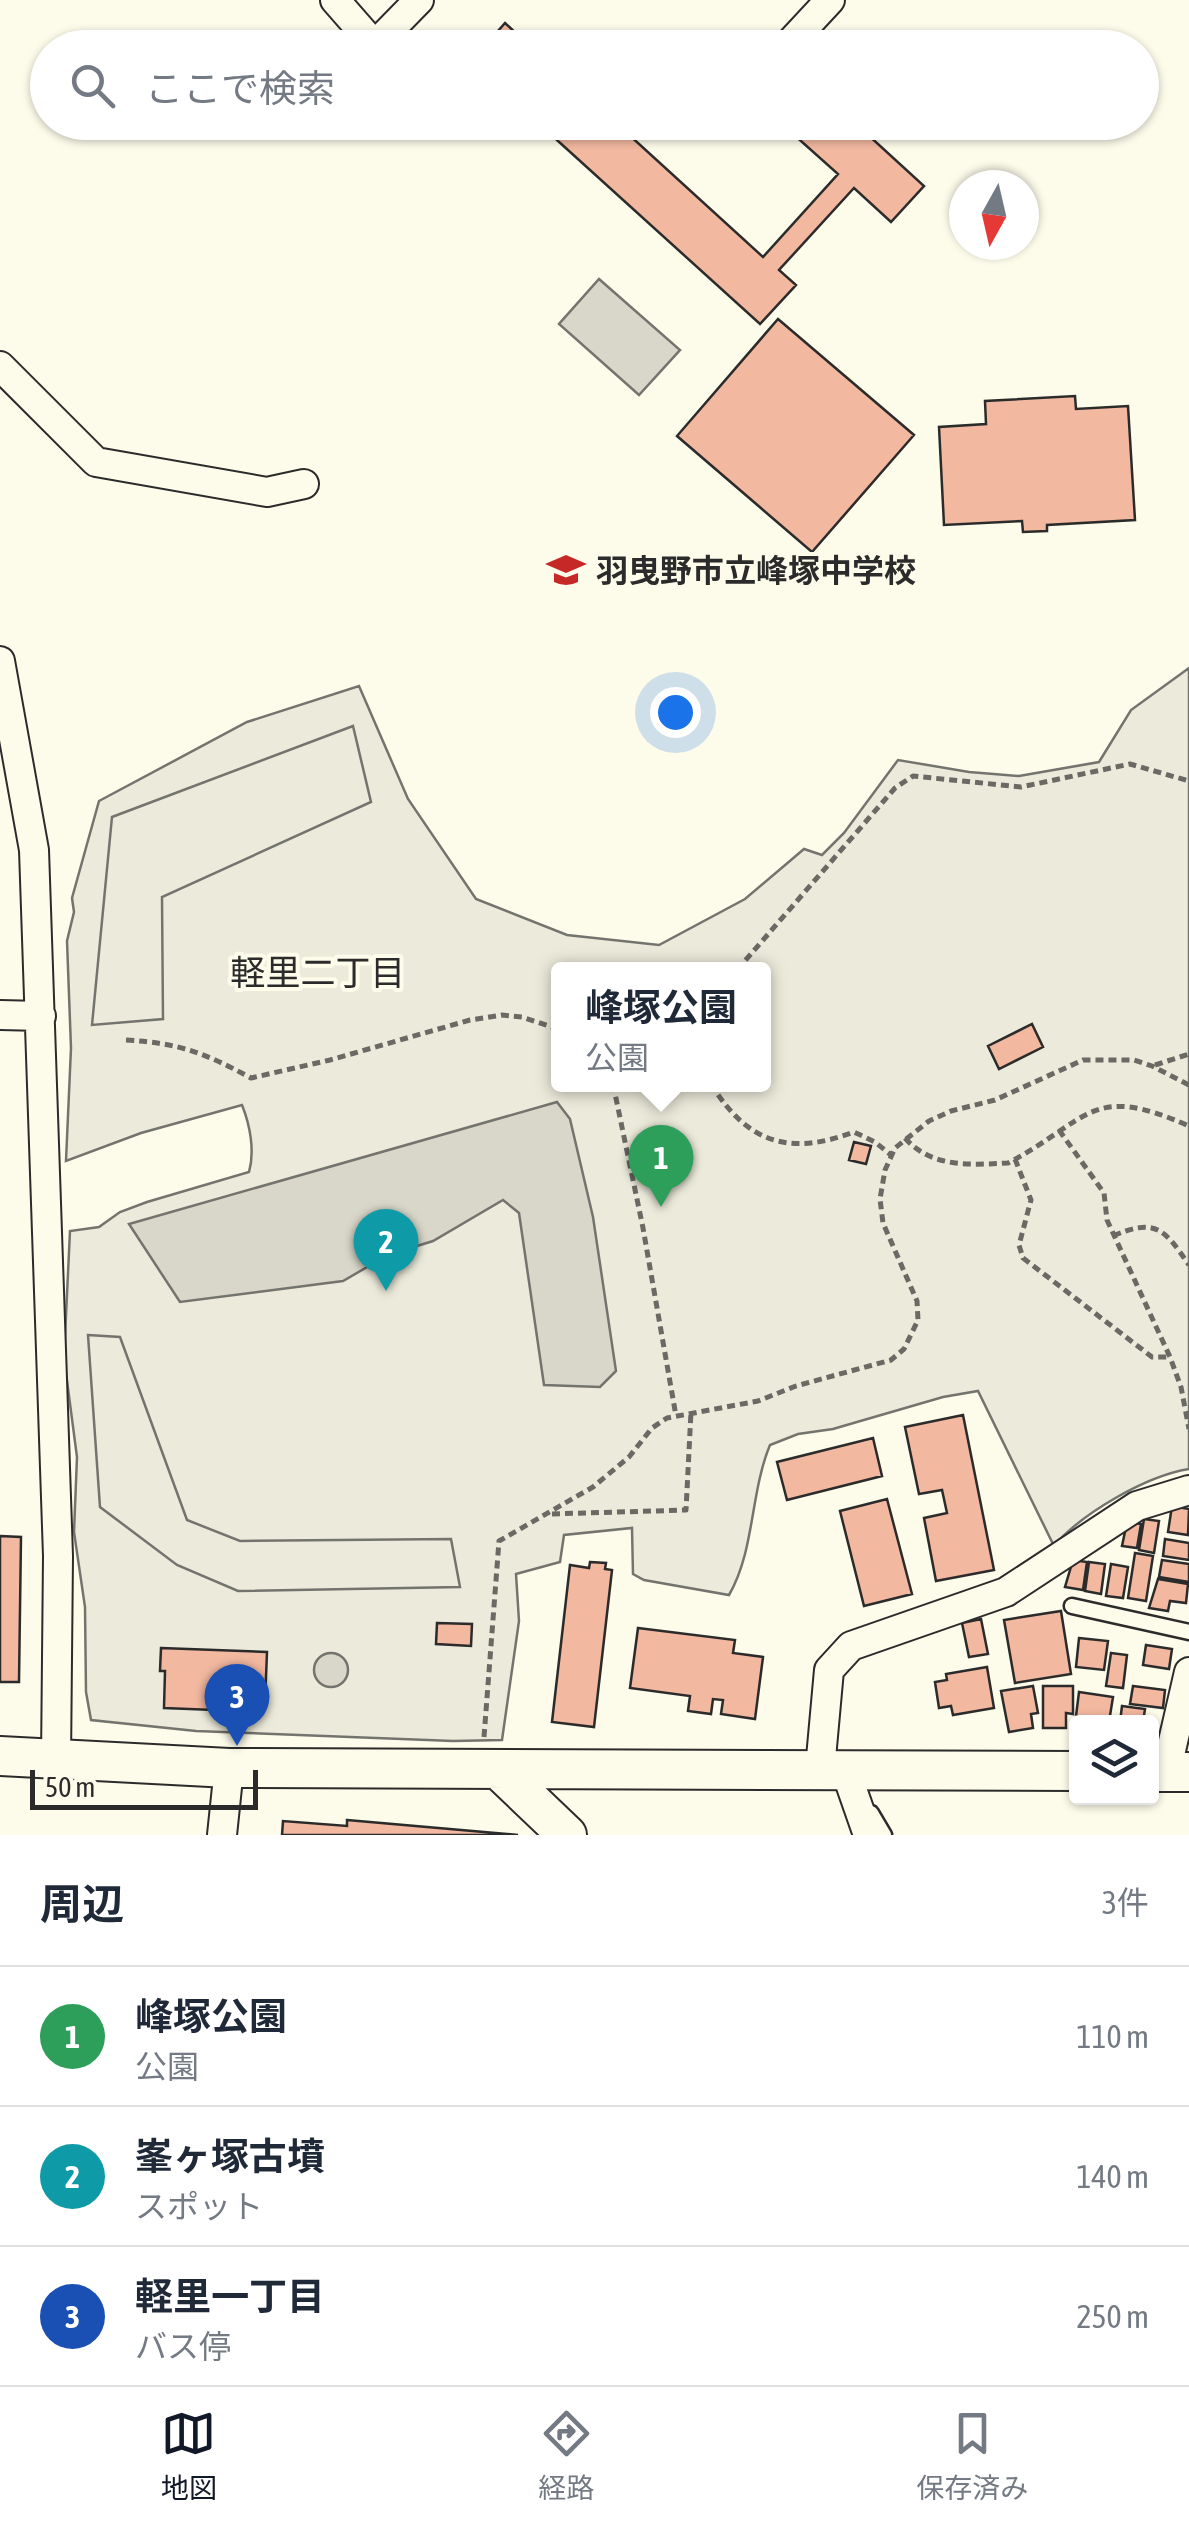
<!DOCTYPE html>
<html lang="ja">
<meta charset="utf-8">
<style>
:root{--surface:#fff;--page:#f6f6f7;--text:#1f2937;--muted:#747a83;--line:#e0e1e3;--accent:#111827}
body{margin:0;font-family:"Asap Condensed","Noto Sans JP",sans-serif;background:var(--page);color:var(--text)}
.controls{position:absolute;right:30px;bottom:30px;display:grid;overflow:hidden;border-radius:10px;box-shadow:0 2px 8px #0004}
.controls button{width:90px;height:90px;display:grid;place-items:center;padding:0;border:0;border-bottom:2px solid var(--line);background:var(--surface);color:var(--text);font:50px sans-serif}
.compass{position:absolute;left:949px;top:170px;width:90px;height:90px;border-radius:50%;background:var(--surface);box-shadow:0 2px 8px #0004;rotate:188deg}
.scale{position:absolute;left:30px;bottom:25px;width:228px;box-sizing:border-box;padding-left:10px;border:5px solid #2b2b2b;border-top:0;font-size:28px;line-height:35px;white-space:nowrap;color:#2b2b2b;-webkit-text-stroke:8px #fdfbea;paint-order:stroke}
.you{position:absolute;left:675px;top:712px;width:35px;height:35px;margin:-25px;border:8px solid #fff;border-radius:50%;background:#1a73e8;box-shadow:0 0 0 15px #1a73e833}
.badge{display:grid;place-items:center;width:65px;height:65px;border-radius:50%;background:var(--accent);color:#fff;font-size:32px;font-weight:700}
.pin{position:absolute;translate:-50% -82px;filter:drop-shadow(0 2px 5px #0008)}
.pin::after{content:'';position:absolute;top:52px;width:35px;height:30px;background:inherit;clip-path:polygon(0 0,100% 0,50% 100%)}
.popup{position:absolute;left:551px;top:962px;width:220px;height:130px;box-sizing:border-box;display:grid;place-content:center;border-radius:10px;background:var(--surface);filter:drop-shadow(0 2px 8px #0005);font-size:32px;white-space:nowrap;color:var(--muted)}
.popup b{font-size:38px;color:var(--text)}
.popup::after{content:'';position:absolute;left:50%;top:100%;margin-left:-20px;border:20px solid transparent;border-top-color:var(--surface)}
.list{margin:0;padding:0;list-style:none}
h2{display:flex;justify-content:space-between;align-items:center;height:130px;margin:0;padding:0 40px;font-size:42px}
h2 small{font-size:32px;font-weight:400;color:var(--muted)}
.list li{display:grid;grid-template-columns:65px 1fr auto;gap:30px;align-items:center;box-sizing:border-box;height:140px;padding:0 40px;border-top:2px solid var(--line)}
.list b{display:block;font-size:38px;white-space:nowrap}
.list p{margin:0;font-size:32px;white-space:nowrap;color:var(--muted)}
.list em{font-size:32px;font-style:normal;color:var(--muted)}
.icon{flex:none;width:55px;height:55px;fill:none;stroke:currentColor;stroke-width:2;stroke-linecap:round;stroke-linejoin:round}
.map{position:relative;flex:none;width:1189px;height:1835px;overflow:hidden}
.search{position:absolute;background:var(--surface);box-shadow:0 2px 8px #0004;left:30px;right:30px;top:30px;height:110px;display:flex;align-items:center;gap:25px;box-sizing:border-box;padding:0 35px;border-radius:55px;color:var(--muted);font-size:38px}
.sheet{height:550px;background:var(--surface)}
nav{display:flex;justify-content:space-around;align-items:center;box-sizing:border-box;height:140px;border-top:2px solid var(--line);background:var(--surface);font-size:28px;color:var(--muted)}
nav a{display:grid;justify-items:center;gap:5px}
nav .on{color:var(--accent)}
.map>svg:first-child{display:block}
.green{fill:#ecebdb;stroke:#74746e;stroke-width:2.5;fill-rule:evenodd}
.parking{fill:#eceadb;stroke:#74746e;stroke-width:2.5}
.water{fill:#d8d7c9;stroke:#74746e;stroke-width:2.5}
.building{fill:#f2b8a0;stroke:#2b2b2b;stroke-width:2.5}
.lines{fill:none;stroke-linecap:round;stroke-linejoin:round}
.lane-casing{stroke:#2b2b2b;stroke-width:19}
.street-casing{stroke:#2b2b2b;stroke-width:32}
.secondary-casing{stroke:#2b2b2b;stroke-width:42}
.path{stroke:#6a6964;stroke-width:5;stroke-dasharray:8 5;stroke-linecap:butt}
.lane{stroke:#fdfbea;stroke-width:14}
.street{stroke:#fdfbea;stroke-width:28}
.secondary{stroke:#fdfbea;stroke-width:38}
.labels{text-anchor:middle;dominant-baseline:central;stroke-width:8;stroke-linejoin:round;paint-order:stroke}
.poi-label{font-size:32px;font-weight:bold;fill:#2b2b2b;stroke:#fdfbea;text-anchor:start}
.neighbourhood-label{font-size:35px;fill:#2b2b2b;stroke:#fdfbea}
</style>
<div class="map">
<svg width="1189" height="1835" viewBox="0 0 1189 1835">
<rect width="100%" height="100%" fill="#fdfbea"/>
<path class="green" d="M1189 668V1469C1146 1476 1082 1513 1054 1546L978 1391 943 1397 833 1429 798 1434 770 1445C750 1493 755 1550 729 1595L644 1580 633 1574 632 1528 564 1535 560 1562 516 1574 519 1621 502 1740 453 1741 196 1731 91 1720 86 1692 85 1607 74 1532 77 1457 64 1358 70 1231 99 1227 120 1212 147 1202 249 1172C255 1151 250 1125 242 1105L141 1133 66 1161 71 1048 67 941 74 912 72 898 99 801 247 722 359 686 408 799 476 899 567 935 659 945 745 899 804 849 822 855 844 833 898 760 969 772 1019 776 1099 762 1131 710ZM558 970H764V1084H558Z"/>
<path class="parking" d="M353 726 371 802 162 897 163 1019 92 1025 112 817Z
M88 1335 120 1337 187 1520 240 1541 451 1539 460 1587 238 1591 177 1565 100 1507Z"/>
<path class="water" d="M599 279 680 350 639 395 559 324Z
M557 1102 570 1119 593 1217 616 1371 600 1387 544 1385 519 1213 503 1200 433 1241 388 1255 343 1281 180 1302 129 1224Z
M314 1670a17 17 0 1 1 34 0a17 17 0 1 1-34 0Z"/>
<path class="building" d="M505 23 532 48H483Z
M537 122H615L763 257 838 174 783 125 786 122H854L924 186 891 222 854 188 779 270 796 285 760 324Z
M778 319 914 435 812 552 677 436Z
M1075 396 1076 409 1128 406 1135 520 1047 525V531L1023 532 1022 521 944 525 939 427 986 424 985 401Z
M1032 1024 1043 1047 999 1069 988 1046Z
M854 1142 871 1146 866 1164 849 1160Z
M963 1415 994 1570 936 1581 924 1518 947 1513 942 1490 919 1494 905 1427Z
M873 1438 882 1476 787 1500 777 1462Z
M887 1499 912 1594 864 1606 840 1511Z
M1172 1506 1189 1509 1188 1535 1168 1532Z
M1144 1519 1159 1521 1154 1553 1139 1550Z
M1130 1522 1141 1524 1137 1548 1122 1546 1126 1527 1129 1528Z
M0 1536 21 1537 19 1682H0Z
M1165 1539 1189 1543V1560L1163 1556Z
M1135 1553 1153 1556 1146 1601 1128 1598Z
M1073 1560 1087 1562 1083 1590 1065 1587Z
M1162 1560 1189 1564V1582L1159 1577Z
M590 1562 606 1563 605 1569 612 1570 594 1727 552 1722 570 1565 589 1568Z
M1089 1562 1105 1564 1101 1594 1085 1591Z
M1111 1564 1128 1567 1123 1598 1106 1596Z
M1158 1579 1188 1584 1186 1603 1170 1601 1168 1611 1149 1608Z
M1061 1611 1071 1674 1015 1683 1004 1620Z
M981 1619 988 1654 969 1657 962 1623Z
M437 1623 472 1624 471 1646 436 1644Z
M638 1628 735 1640 733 1653 763 1657 755 1719 721 1714 723 1700 713 1699 711 1714 688 1711 690 1696 630 1688Z
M1079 1638 1108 1641 1104 1670 1076 1667Z
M1146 1645 1172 1649 1169 1669 1143 1665Z
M161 1648 267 1652 265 1702 214 1700V1710L164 1708 165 1671H160Z
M1111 1653 1127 1655 1123 1688 1106 1686Z
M987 1667 994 1708 953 1715 951 1706 939 1708 935 1682 947 1680 946 1674Z
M1033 1686 1038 1713 1031 1714 1033 1728 1009 1732 1001 1691Z
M1043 1686H1073V1714L1066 1713V1728H1043Z
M1133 1686 1165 1690 1163 1708 1130 1704Z
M1079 1692 1113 1697 1109 1722H1084L1085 1718 1076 1716Z
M1122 1706 1145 1709 1143 1722H1120Z
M347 1820 518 1835H282L283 1821 347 1826Z"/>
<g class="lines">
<g class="lane-casing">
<path id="lane" d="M1072 1606 1189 1632
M871 1813 884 1835"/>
</g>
<g class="street-casing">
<path id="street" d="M335 0 377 48
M791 42 830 0
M375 45 419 0
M0 366 96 462 267 492 304 484
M0 661 34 850 58 1556 56 1760
M0 1015 41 1016
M820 1769 829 1670 851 1646 1006 1592 1137 1506 1189 1490
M845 1769 868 1835
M1166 1772 1189 1672
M222 1835 229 1768"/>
</g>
<g class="secondary-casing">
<path id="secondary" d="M0 1756 229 1768 1076 1771
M499 1770 567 1835
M1152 1772H1189"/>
</g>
<path class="path" d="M737 970 895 788 913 776 1021 787 1130 764 1189 781
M126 1040C179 1043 205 1053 251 1078L330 1060 470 1020 502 1015 522 1017 558 1029
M1155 1065 1189 1054
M613 1084 643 1228 676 1416
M711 1084C748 1144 790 1156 854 1132L875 1142 891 1155
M1059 1130 1104 1193 1107 1220 1170 1357 1181 1387 1189 1429
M905 1138C931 1168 971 1165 1008 1163 1090 1120 1090 1082 1189 1126
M1015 1159 1031 1200 1019 1245 1023 1258 1152 1357H1170
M1113 1236C1156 1217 1165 1230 1189 1265
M552 1514 686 1510 691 1412
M484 1737 499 1541 593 1487 629 1457 652 1428 667 1418 758 1401 796 1386 891 1360 904 1349 918 1320 917 1301 883 1223 880 1199 885 1170 895 1148 929 1121 951 1111 995 1100 1083 1060H1134L1152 1066 1189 1085"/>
<use href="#lane" class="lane"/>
<use href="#street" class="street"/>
<use href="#secondary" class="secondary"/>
</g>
<defs>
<g id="school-bare" transform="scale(3)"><path d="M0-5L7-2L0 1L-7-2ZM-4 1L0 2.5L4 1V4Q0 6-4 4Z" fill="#c62828" stroke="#fdfbea" stroke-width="2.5" paint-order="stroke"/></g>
</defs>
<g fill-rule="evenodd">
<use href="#school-bare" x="566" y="570"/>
</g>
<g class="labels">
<g class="poi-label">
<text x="596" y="570">羽曳野市立峰塚中学校</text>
</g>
<g class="neighbourhood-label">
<text x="318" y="972">軽里二丁目</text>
</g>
</g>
</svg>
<div class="controls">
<button><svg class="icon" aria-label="layers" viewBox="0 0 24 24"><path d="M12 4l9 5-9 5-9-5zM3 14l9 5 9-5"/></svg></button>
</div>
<svg class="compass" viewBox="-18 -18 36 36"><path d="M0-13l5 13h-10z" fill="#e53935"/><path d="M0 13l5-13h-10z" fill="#747a83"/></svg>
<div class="scale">50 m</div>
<div class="you"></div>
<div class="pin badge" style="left:661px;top:1207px;background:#2e9e5b">1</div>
<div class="popup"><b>峰塚公園</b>公園</div>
<div class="pin badge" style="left:386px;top:1291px;background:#0f9aa8">2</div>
<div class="pin badge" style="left:237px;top:1746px;background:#1a4fb4">3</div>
<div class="search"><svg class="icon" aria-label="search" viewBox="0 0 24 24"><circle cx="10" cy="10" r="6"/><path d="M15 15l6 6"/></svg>ここで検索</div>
</div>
<section class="sheet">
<h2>周辺<small>3件</small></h2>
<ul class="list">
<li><span class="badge" style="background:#2e9e5b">1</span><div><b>峰塚公園</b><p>公園</p></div><em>110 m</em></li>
<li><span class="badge" style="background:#0f9aa8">2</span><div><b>峯ヶ塚古墳</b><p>スポット</p></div><em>140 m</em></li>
<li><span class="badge" style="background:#1a4fb4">3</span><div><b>軽里一丁目</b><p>バス停</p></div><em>250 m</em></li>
</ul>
</section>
<nav>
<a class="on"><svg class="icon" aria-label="map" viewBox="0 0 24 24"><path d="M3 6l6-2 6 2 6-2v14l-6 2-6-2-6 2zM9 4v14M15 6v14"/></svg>地図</a>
<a><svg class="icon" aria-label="directions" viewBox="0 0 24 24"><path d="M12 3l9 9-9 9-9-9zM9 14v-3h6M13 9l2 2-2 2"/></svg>経路</a>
<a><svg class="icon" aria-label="saved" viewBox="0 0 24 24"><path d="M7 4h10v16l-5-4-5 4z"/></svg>保存済み</a>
</nav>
